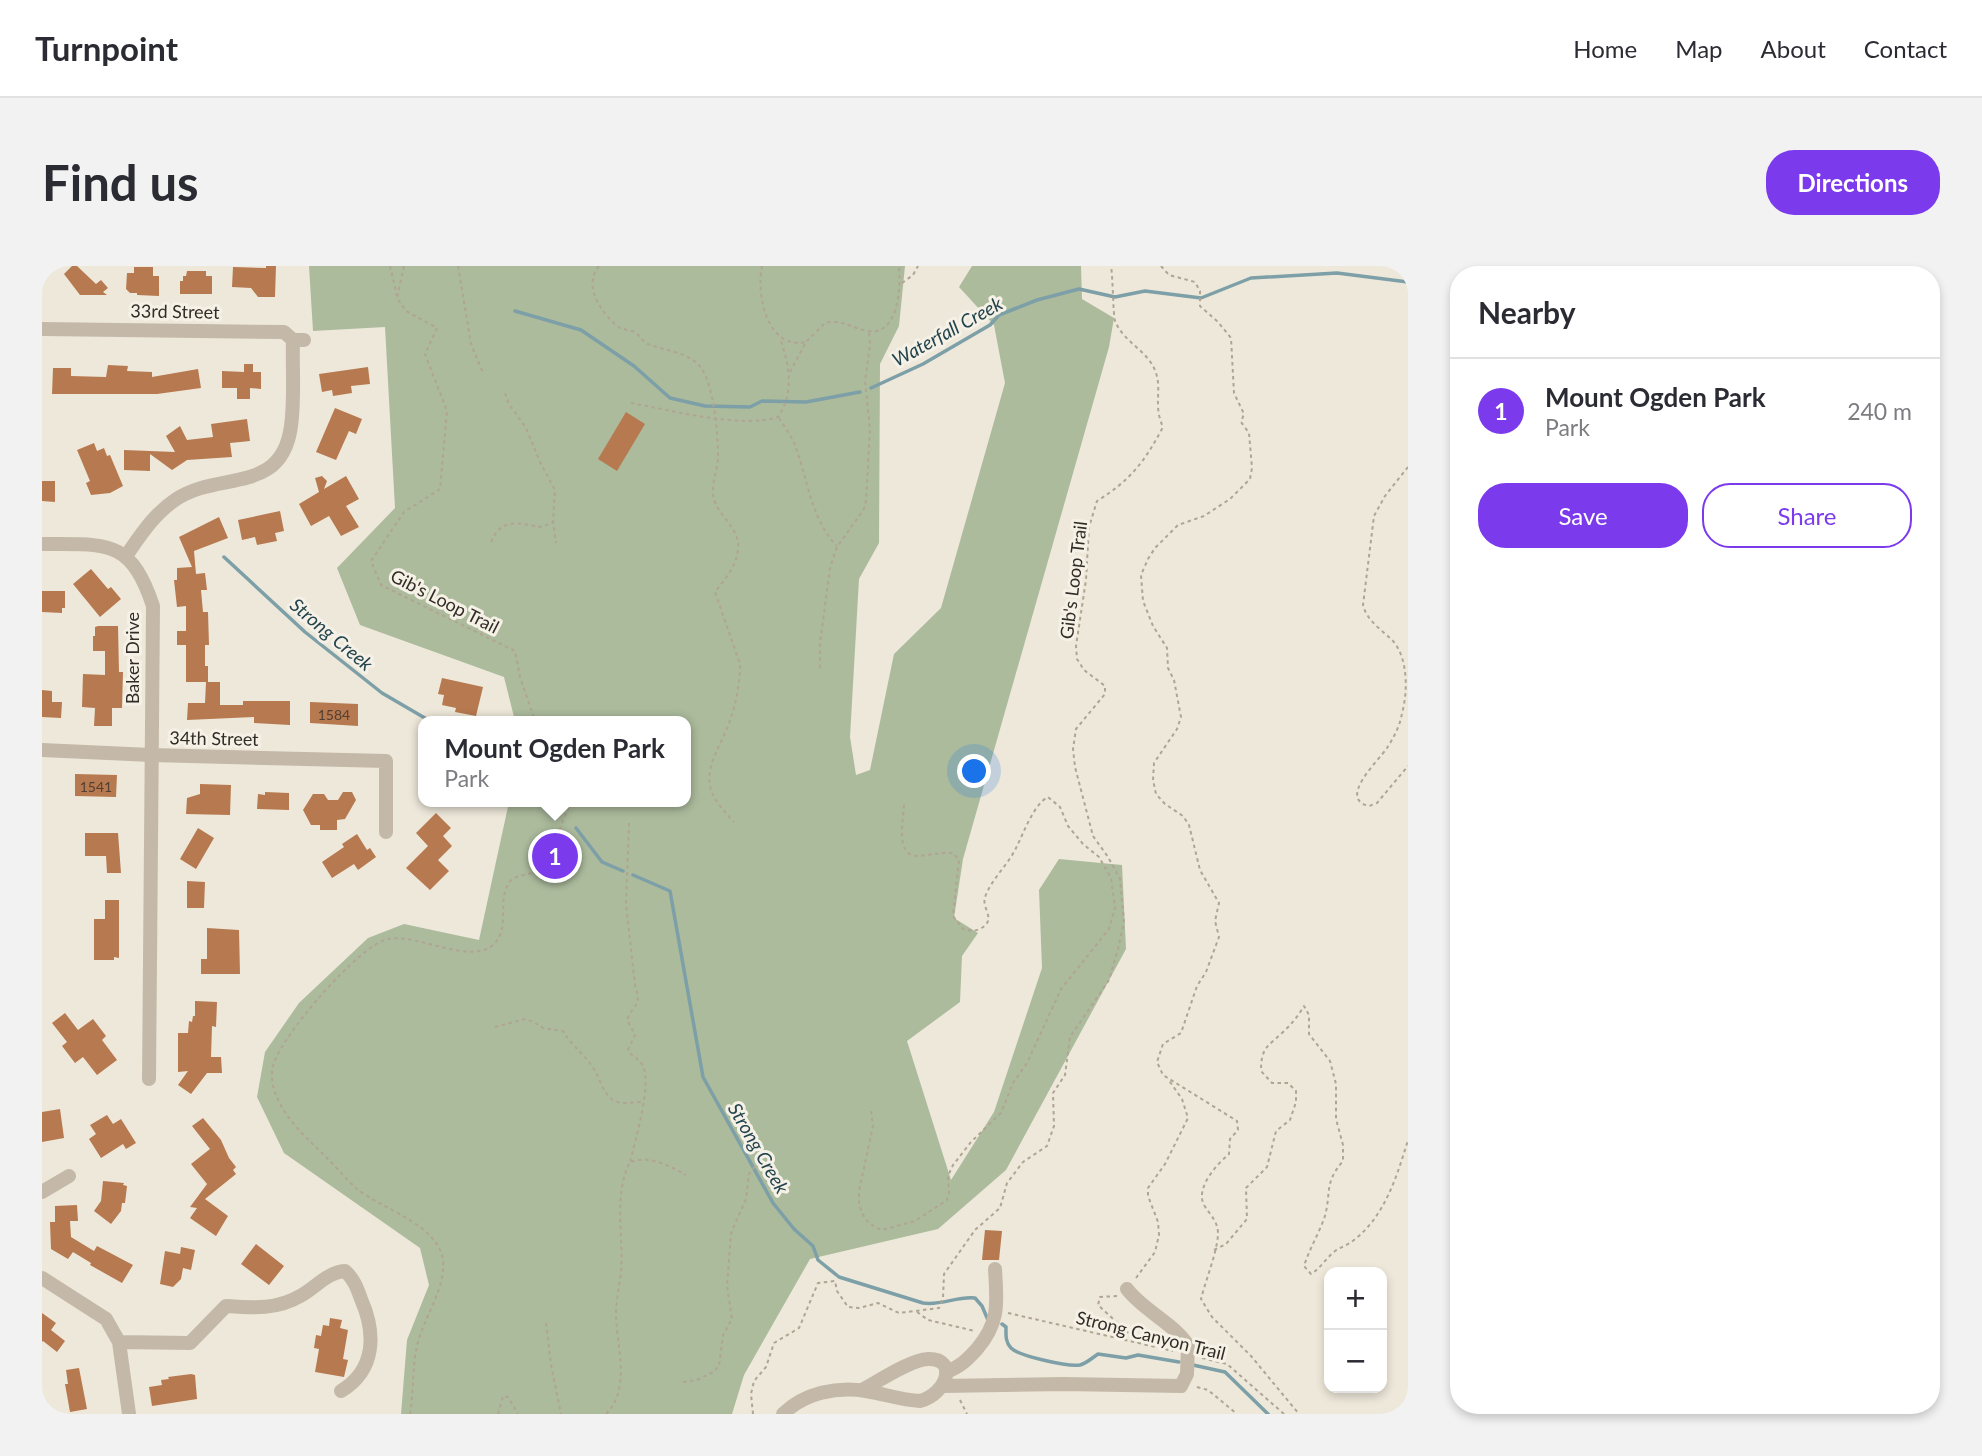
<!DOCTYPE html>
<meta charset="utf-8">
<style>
:root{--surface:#fff;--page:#f2f2f3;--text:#2b2b33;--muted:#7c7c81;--line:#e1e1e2;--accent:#7c3aed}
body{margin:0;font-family:Lato,sans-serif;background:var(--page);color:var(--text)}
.controls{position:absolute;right:21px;bottom:21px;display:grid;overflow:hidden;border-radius:14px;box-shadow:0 4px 10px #0003}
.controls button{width:63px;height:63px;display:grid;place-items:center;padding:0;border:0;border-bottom:2px solid var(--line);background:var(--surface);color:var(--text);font:35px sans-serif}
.you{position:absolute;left:933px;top:506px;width:24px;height:24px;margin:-18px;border:5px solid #fff;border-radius:50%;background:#1a73e8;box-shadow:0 0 0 10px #1a73e833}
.badge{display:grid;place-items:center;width:46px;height:46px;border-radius:50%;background:var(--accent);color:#fff;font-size:23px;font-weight:700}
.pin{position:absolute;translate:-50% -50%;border:4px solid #fff;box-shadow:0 2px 7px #0006}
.popup{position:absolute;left:376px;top:450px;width:273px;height:91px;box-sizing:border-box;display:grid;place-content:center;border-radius:14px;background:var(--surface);filter:drop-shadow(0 2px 5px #0005);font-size:23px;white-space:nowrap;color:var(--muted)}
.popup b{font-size:26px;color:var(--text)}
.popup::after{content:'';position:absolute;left:50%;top:100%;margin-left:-14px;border:14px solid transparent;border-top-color:var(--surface)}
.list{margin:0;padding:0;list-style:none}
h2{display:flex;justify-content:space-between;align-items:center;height:91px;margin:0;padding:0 28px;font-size:30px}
h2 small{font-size:23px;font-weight:400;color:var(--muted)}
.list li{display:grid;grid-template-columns:46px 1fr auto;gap:21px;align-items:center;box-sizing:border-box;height:105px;padding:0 28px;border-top:2px solid var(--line)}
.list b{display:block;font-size:26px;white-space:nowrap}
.list p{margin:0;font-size:23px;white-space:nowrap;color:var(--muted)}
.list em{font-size:23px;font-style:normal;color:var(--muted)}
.actions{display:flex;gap:14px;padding:21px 28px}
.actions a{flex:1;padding:16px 0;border:2px solid var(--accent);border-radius:28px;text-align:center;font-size:24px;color:var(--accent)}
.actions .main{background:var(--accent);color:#fff}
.map{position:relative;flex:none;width:1366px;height:1148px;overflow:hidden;border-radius:28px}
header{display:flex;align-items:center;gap:42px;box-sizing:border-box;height:98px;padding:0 35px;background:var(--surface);border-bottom:2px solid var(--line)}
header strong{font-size:33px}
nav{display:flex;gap:38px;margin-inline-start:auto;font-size:24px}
.intro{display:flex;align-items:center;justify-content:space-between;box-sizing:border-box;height:168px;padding:0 42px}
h1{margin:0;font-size:49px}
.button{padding:18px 32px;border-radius:28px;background:var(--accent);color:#fff;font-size:24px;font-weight:700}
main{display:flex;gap:42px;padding:0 42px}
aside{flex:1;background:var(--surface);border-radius:28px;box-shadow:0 4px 10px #0003}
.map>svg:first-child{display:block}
.green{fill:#acbb9c}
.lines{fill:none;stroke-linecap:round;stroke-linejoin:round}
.stream{stroke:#7d9fa7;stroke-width:3.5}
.building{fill:#b7794f}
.path{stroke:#b0a492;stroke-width:2;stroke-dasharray:3.5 3.5;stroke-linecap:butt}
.minor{stroke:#c4b9a8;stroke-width:14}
.labels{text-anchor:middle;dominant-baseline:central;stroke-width:6;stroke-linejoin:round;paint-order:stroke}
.number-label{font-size:14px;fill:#533f31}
.street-label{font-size:18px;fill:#322c27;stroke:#f6f1e6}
.water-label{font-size:19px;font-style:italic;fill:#22444e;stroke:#f6f1e6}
</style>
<header>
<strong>Turnpoint</strong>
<nav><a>Home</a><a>Map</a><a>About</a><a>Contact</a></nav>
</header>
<div class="intro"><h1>Find us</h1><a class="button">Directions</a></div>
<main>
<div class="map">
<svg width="1366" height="1148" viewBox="0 0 1366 1148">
<rect width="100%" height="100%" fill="#eee8da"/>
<path class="green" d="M267 0H863L857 60 838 98 837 277 817 313 808 471 814 509 828 504 852 388 899 342 963 117 952 59 917 21 930 0H1039L1040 33 1072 52 1067 81 921 593 912 652 936 667 920 690 918 736 865 775 909 914 952 846 1000 702 997 624 1017 593 1080 599 1084 683 964 904 896 963 768 993 702 1109 690 1148H359L365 1074 387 1019 378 982 242 887 215 831 223 786 257 737 326 672 362 658 437 674 467 536H644V455H473L462 411 318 359 295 302 353 242 343 61 271 65Z"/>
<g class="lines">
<path class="stream" d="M473 45 539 64 592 100 628 132 663 140 708 141 720 135 764 136 818 126
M829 122 881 98 948 59 957 49 995 34 1037 23 1073 31 1103 25 1159 32 1209 12 1295 7 1366 16
M182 291 263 366 340 427 388 455
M496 536 513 553
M534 562 560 596 581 605
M591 609 628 625 661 811 731 937 752 963 771 980 776 994 797 1011 881 1037C899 1040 915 1030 933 1032L940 1040 946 1054
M960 1058 964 1061C964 1068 963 1076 969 1082 977 1090 1026 1101 1038 1099 1045 1097 1050 1092 1056 1088L1084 1092 1096 1089 1137 1096
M1151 1099 1183 1106 1226 1148"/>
</g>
<path class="building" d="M30 0H35L54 18 59 14 66 22 61 26 65 29H38L22 8Z
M224 0H234L233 31H216L209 22 190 21 191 1 224 2Z
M92 1H111V10H117V30L95 29V27H88L84 23 85 7H92Z
M145 5H164V10H170V28H138V15H141V10H144Z
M202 98H211V106H219V123L208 122V133H195V122H180V105L202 106Z
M66 99 86 100 85 105 110 106V111L156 103 159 122 115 128H10L11 102H29V110L64 111Z
M326 101 328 118 309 120 310 127 291 130 290 124 280 126 277 108Z
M293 142 320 153 314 168 307 165 294 194 274 186Z
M584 146 603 158 575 205 556 193Z
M205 153 208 175 188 177 190 191 145 194 130 204 108 188V205L82 204V184L133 186 124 170 138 160 145 174 171 171 169 158Z
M52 177 55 185 62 182 65 190 68 189 81 220 68 227 49 229 44 217 48 215 35 184Z
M280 210 285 215 282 223 304 210 317 233 304 240 317 261 299 270 287 250 269 260 257 238 277 226 273 212Z
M0 215H13V236L0 235Z
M238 245 242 265 233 267 235 275 215 279 213 271 200 274 196 254Z
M177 251 186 272 152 285 154 308 163 307 165 324H159L161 346H166L167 379H163V400H166V416H178V439H201V435H248V459L212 457V451L145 454 146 437H163L164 416H144V379H135V365H144V340L135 341 132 314H135V302L150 301 137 271Z
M49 303 66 323 69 321 79 333 58 351 31 318Z
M0 325H23V342H20V347L0 346Z
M56 360H76L77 406H81L80 442H70V460H52L53 442 40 441 41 408 63 409V385H51V370H53V361Z
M400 412 441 421 434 450 413 446 414 442 400 439 402 429 396 428Z
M0 424 10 425V436H20L19 452 0 451Z
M268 436 316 438V460L268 457Z
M33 508 75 509 74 531 33 530Z
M158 518 189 519 188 549 144 548 145 532 158 528Z
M223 526 247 527V544L215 543 216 528 223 529Z
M301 526H310L314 534 303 553 295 554V564H278V559H269L261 544 271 528H282L286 534H296Z
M394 547 409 562 401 570 410 580 396 594 407 605 388 624 364 602 386 580 374 567Z
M156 562 172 572 154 603 138 593Z
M43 567H76L79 607H65L64 590H43Z
M315 568 325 584 328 582 334 591 316 604 312 598 290 612 280 596 302 581 300 578Z
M145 615 163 616 162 642H145Z
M63 634H77V692L72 691V694H52V653H63Z
M165 662 197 664 198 708H159V693H165Z
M153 735 175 736 174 761 170 760 169 791H179L180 807H165L149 828 136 819 146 805 136 806V767H146L147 755 150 756 151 750H153Z
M23 747 36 764 51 753 64 770 60 774 75 794 55 809 41 791 33 797 20 780 25 776 10 757Z
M18 843 22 872 0 876V846Z
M65 849 71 858 79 853 94 877 84 883 81 878 59 892 47 873 54 868 48 859Z
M161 852 179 874 187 892 194 901 191 904 194 908 163 933 186 950 174 970 148 952 155 942 148 941 165 918 149 898 168 883 150 860Z
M61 915 82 917 81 919 85 920 83 937H80L79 945 69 958 52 945 59 935Z
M35 939 36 955H28L29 971 52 985 55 980 91 999 80 1017 48 999 49 997 31 986 26 993 9 983 8 956H13V940Z
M943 964 960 965 957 994H940Z
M214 978 242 1000 227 1019 199 998Z
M139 981 153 984 149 1004 141 1002 139 1013 131 1021 118 1018 123 985 138 988Z
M0 1047 14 1057 9 1064 23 1075 15 1086 1 1075 0 1076Z
M288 1052 300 1054 298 1062 306 1064 301 1093 306 1094 302 1111 273 1106 277 1083 272 1082 274 1069 279 1070 281 1059 287 1060Z
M37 1102 45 1143 28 1146 23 1118H26L24 1104Z
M149 1108 153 1109 155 1133 110 1140 107 1121 120 1119 119 1114 127 1113 126 1111Z"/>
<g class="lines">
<path class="path" d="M348 0 355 30
M362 0 355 32 364 45 395 62 383 88 405 145 398 223 362 246 329 295 339 319 473 385 478 411 493 455
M416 0 429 78 441 107
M557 0C541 20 558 45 575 60 581 65 589 63 594 67 599 71 601 76 606 78 623 85 648 86 659 102 672 119 676 168 676 190 676 202 670 215 671 227 672 249 699 260 696 284 694 301 683 313 673 326L698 398C698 418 694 438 687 457 680 478 664 497 668 520 671 534 682 545 692 556
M720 0C714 29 725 84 764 76
M1119 0 1127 9 1153 16 1158 25V40L1176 56 1189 72 1192 127 1202 148 1199 156 1207 167 1210 202 1208 213 1188 233 1162 250 1136 259 1113 282 1106 293 1099 309 1101 335 1111 360 1125 382 1126 402 1132 414 1139 451 1135 463 1112 497 1111 514 1114 528 1123 538 1141 550 1147 559 1158 604 1177 637 1173 655 1177 671 1164 706 1155 720 1139 767 1121 778 1115 796 1121 809 1195 855 1196 864 1188 873 1187 888C1175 898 1153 922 1162 939 1168 949 1176 955 1176 968 1175 987 1164 1013 1159 1033L1170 1051 1209 1090 1257 1148
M860 17 871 9 876 0
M748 106 764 76 783 57C799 53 810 62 826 65 857 70 859 20 857 0
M463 127 467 138 484 162 498 196 513 224 511 255 514 277
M589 137C628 144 700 163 736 151 753 126 747 98 738 72
M737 152C743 162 751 172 754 182 766 215 769 253 795 280
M1366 201 1343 230 1332 250 1321 339C1325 355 1340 364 1351 375 1366 392 1366 426 1360 447 1358 460 1352 471 1345 482 1337 494 1295 533 1327 540L1335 537 1366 500
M449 276C460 249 480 259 500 261L511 256
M778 402V377L788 302 795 281 822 243 824 235 828 163 823 115 828 79 827 65
M587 557 584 638 593 719C600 742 592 736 585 754L593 769 586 784C590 791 598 793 601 800 610 819 593 875 588 896
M453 761 483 753 492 756 501 762 521 765C529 779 543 789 552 803 558 813 562 830 573 835 580 839 592 836 600 836
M829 845 831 860 817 925V939L823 953 834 962 840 964 873 955 905 934 907 927 906 910 911 899 929 876 959 847 971 817 985 797 1019 723 1067 663 1073 641 1069 612 1057 591 1041 578 1026 560 1018 541 1006 531C992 538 982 566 975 580 967 598 950 612 943 631 940 640 950 650 945 657 942 662 936 664 931 665L921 663 911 650 917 594 911 587C899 586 888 589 876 590 852 590 862 552 862 537
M1172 984 1184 978 1205 953 1204 922 1225 901 1234 865 1248 854 1254 836V825L1246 817H1230L1219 805C1219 782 1225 781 1240 767 1249 759 1256 750 1262 740L1267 749V768L1288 795 1294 818V853L1301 879V895C1281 918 1290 928 1282 953 1276 969 1267 984 1262 1000L1269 1008C1279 1002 1284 992 1293 985 1299 981 1306 979 1312 974 1343 950 1355 910 1366 874
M1094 1012 1113 986 1117 969 1116 956 1106 930V922L1123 898 1146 852 1140 833 1126 813
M1075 1030 1058 1031 1056 1039 1096 1076
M875 1046 886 1054 933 1065
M966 1047 1131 1085
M504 1057 509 1099 519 1148
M1160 1092 1185 1098 1242 1148
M641 1116 655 1114 671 1106 677 1100 681 1069 690 1053 685 1020 689 967 704 933 707 908 724 886
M1155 1121 1166 1124 1195 1148
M918 1134 925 1148
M368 1148C372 1126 370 1102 375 1080 381 1052 404 1023 401 994 396 958 339 943 314 922 304 913 294 901 285 892 271 878 256 865 245 849 235 835 227 817 231 800 238 771 318 678 346 673 376 667 431 701 453 677 468 660 455 634 467 617 473 607 487 611 495 604 510 590 517 562 526 543V536
M456 1148 461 1130 466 1131 476 1148
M564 1148C589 1123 575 1081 574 1050 574 1035 577 1021 579 1007 582 971 571 929 588 896 608 889 628 900 644 909
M711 1148 709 1128 712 1115 724 1101 732 1077 757 1062 776 1017 793 1015 795 1025 806 1041 817 1042 836 1037 857 1047 897 1042 901 1032 902 1008 933 964 958 942 965 917 981 896 1005 880 1012 860 1011 827 1023 809 1028 771 1067 714 1076 683 1082 656 1078 613 1066 591 1051 570 1033 501 1031 483 1034 463 1063 428V420L1042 404 1035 393 1034 380 1044 314 1047 261 1055 235C1089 214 1103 195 1121 161 1111 139 1120 125 1114 107 1107 85 1082 77 1073 55 1071 48 1071 12 1069 0"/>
<path class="minor" d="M0 63 242 66 251 74H262
M0 278C64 279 88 271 111 340L107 813
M84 290C98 270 112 248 133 234 176 204 240 230 249 160 253 132 250 102 251 74
M0 484 109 489 344 495V566
M0 926 27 910
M0 1012 64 1053 77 1076 87 1148
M77 1076 148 1077 184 1040C211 1042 235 1044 260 1029 274 1021 286 1006 303 1005 312 1013 315 1022 319 1033 334 1067 334 1104 299 1125
M904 1106C918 1101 925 1094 935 1083 958 1056 955 1037 953 1003
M901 1120 1022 1118 1139 1120 1145 1108 1146 1079C1130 1056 1102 1045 1085 1023
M741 1148C762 1127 795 1120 824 1125 842 1128 860 1134 878 1135 906 1127 916 1092 886 1093 868 1094 837 1115 820 1124"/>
</g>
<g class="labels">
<g class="number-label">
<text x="292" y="448">1584</text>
<text x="54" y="520">1541</text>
</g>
<g class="street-label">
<text transform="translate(133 45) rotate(1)">33rd Street</text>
<text transform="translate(1031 314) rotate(-83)">Gib's Loop Trail</text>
<text transform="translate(403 335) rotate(27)">Gib's Loop Trail</text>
<text transform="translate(90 392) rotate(-90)">Baker Drive</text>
<text transform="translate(172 472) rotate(1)">34th Street</text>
<text transform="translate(1109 1069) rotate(14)">Strong Canyon Trail</text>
</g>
<g class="water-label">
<text transform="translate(905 65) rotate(-29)">Waterfall Creek</text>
<text transform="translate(290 368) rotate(40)">Strong Creek</text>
<text transform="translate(717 882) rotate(60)">Strong Creek</text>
</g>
</g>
</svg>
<div class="controls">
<button>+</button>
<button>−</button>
</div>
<div class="you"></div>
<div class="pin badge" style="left:513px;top:590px">1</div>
<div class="popup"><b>Mount Ogden Park</b>Park</div>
</div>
<aside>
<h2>Nearby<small></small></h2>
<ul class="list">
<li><span class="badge">1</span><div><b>Mount Ogden Park</b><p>Park</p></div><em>240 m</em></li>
</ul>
<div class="actions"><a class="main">Save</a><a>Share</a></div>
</aside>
</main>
